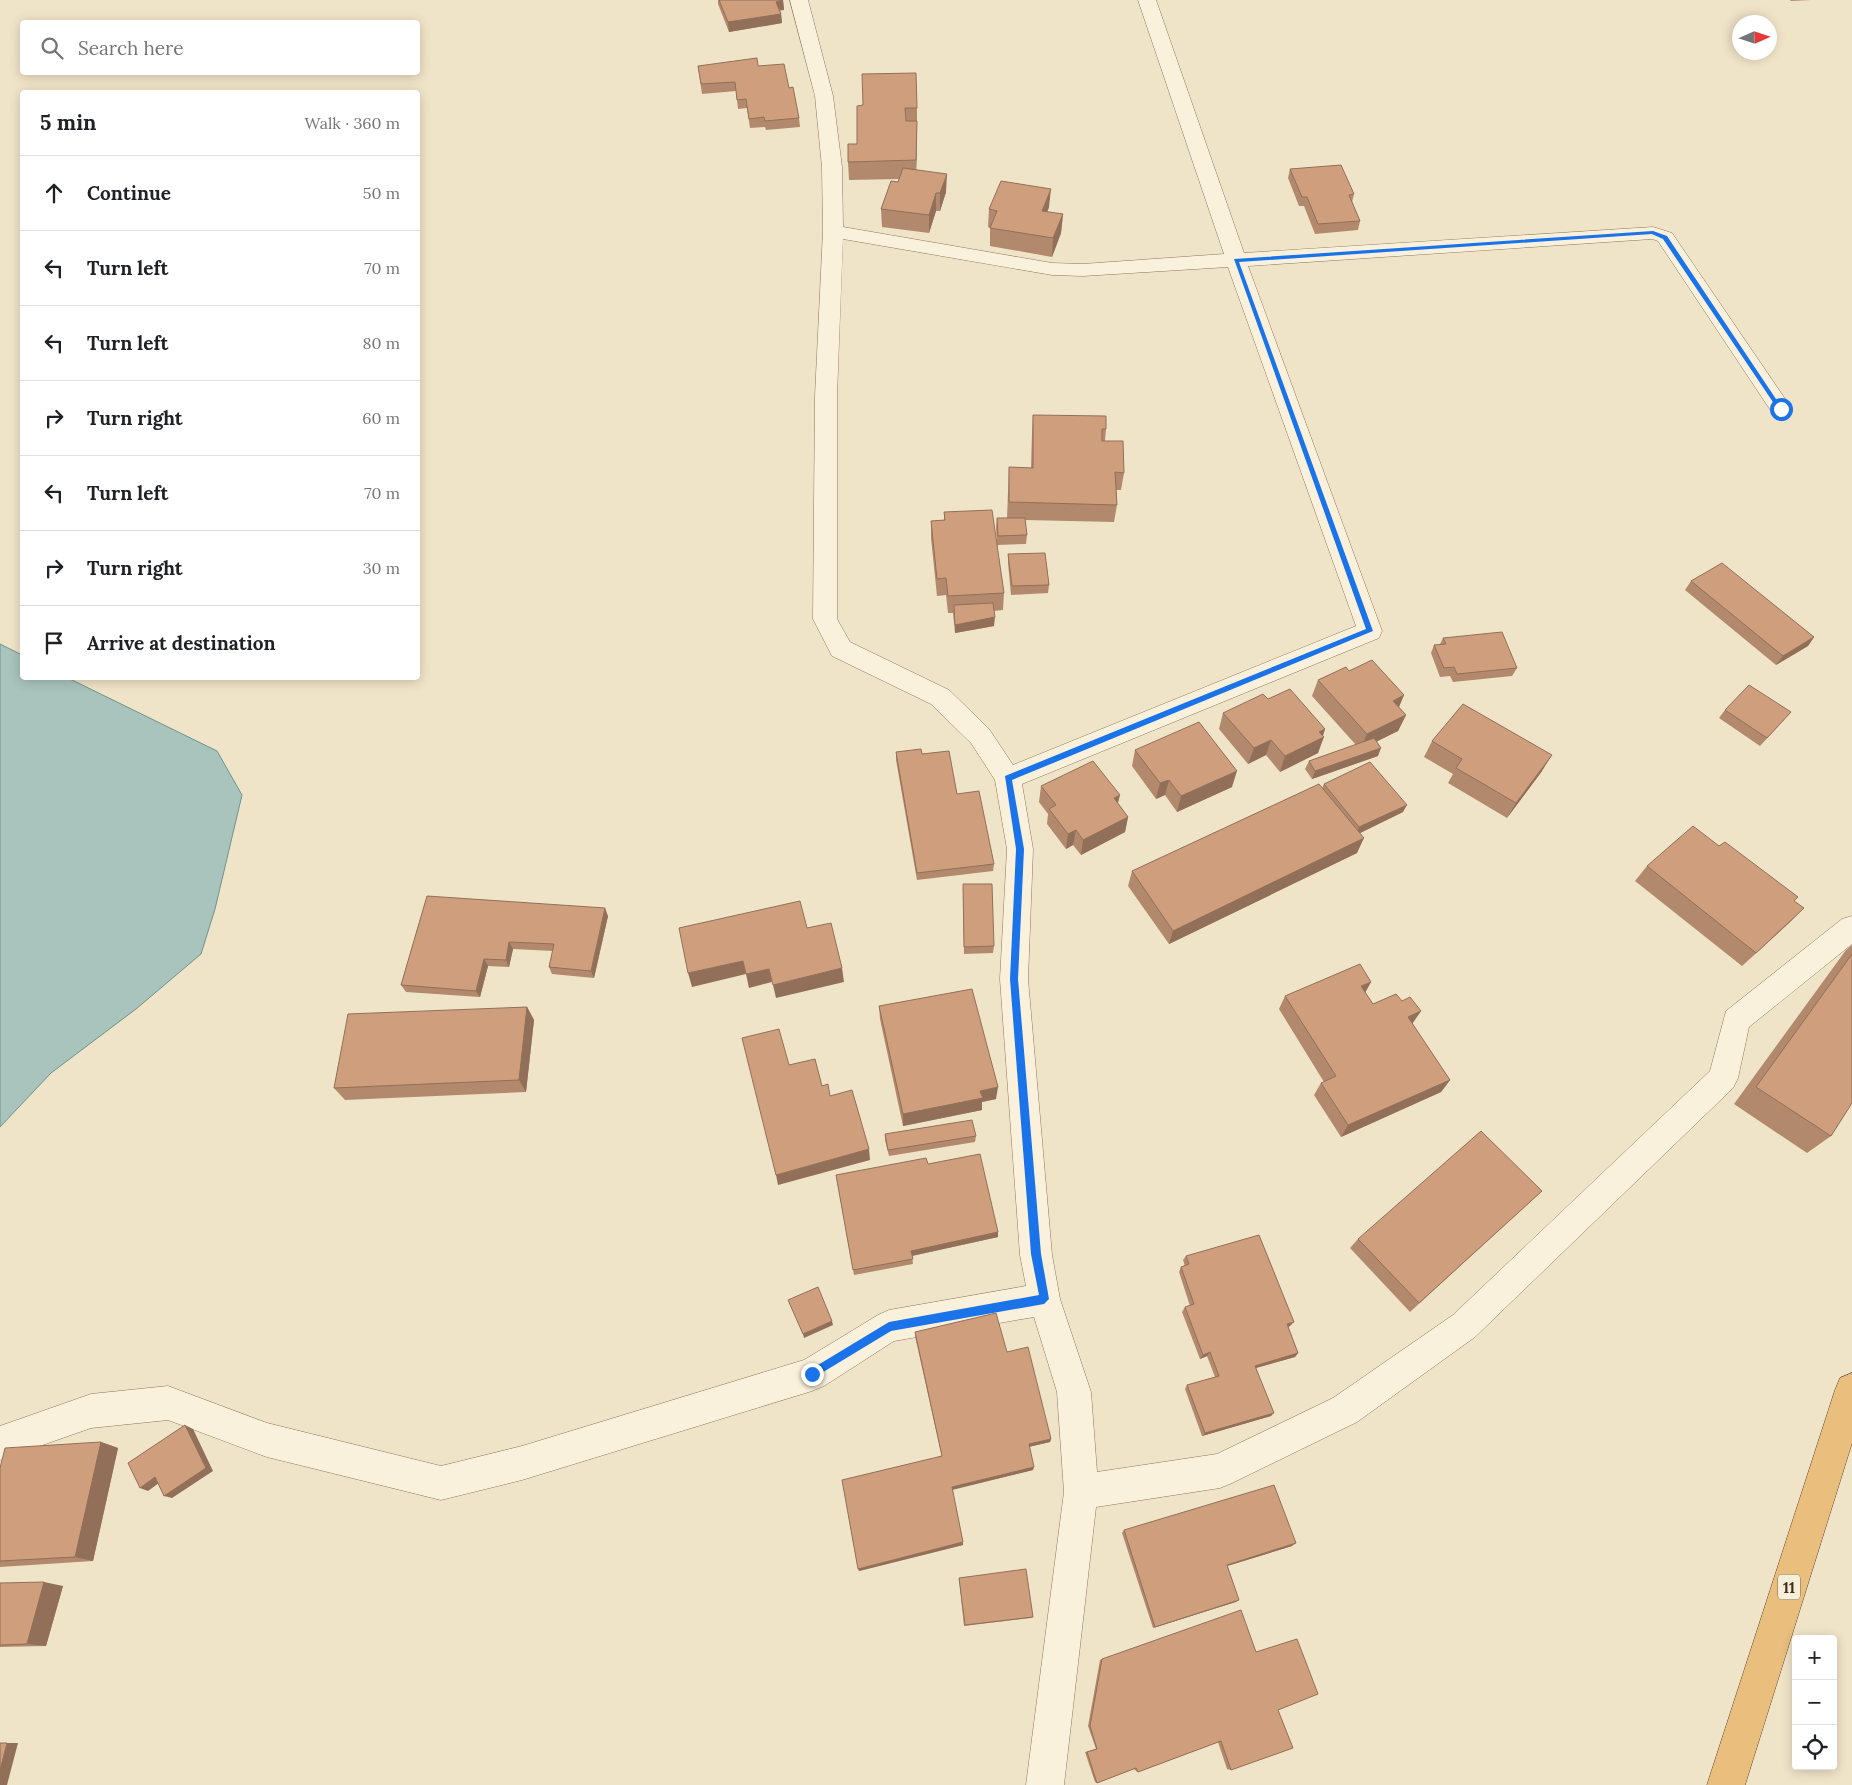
<!DOCTYPE html>
<meta charset="utf-8">
<style>
:root{--surface:#fff;--page:#f6f6f6;--text:#202124;--muted:#757577;--line:#e0e0e0}
body{margin:0;font-family:Lora,serif;background:var(--page);color:var(--text)}
.controls{position:absolute;right:15px;bottom:15px;display:grid;overflow:hidden;border-radius:5px;box-shadow:0 2px 12px #0003}
.controls button{width:45px;height:45px;display:grid;place-items:center;padding:0;border:0;border-bottom:1px solid var(--line);background:var(--surface);color:var(--text);font:25px sans-serif}
.compass{position:absolute;left:1732px;top:15px;width:45px;height:45px;border-radius:50%;background:var(--surface);box-shadow:0 2px 12px #0003;rotate:87deg}
.stop{position:absolute;width:15px;height:15px;margin:-11px;border:4px solid #1a73e8;border-radius:50%;background:#fff}
.stop.end{background:#1a73e8;border-color:#fff;box-shadow:0 1px 5px #0008}
.list{margin:0;padding:0;list-style:none}
h2{display:flex;justify-content:space-between;align-items:center;height:65px;margin:0;padding:0 20px;font-size:21px}
h2 small{font-size:16px;font-weight:400;color:var(--muted)}
.list li{display:grid;grid-template-columns:32px 1fr auto;gap:15px;align-items:center;box-sizing:border-box;height:75px;padding:0 20px;border-top:1px solid var(--line)}
.list b{display:block;font-size:19px;white-space:nowrap}
.list em{font-size:16px;font-style:normal;color:var(--muted)}
.icon{flex:none;width:28px;height:28px;fill:none;stroke:currentColor;stroke-width:2;stroke-linecap:round;stroke-linejoin:round}
.map{position:relative;flex:none;width:1852px;height:1785px;overflow:hidden}
.search{position:absolute;background:var(--surface);box-shadow:0 2px 12px #0003;left:20px;top:20px;width:400px;height:55px;display:flex;align-items:center;gap:12px;box-sizing:border-box;padding:0 18px;border-radius:5px;color:var(--muted);font-size:19px}
.panel{position:absolute;background:var(--surface);box-shadow:0 2px 12px #0003;left:20px;top:90px;width:400px;height:590px;border-radius:5px}
.map>svg:first-child{display:block}
.water{fill:#a9c4bc;stroke:#6f938a}
.lines{fill:none;stroke-linecap:round;stroke-linejoin:round}
.minor-casing{stroke:#8d765c;stroke-width:1}
.trunk-casing{stroke:#5b4430;stroke-width:1}
.minor{fill:#faf1dc;fill-rule:evenodd}
.trunk{fill:#eabe7c;fill-rule:evenodd}
.wall{fill:#b2896c}
.shaded-wall{fill:#916f58}
.building{fill:#cf9f7d;stroke:#916f58}
.route{fill:#1a73e8}
.labels{text-anchor:middle;dominant-baseline:central;stroke-width:4;stroke-linejoin:round;paint-order:stroke}
.shield{fill:#f7eed8;stroke:#756857;stroke-width:1}
.shield-label{font-size:15px;font-weight:bold;fill:#3d2e20}
</style>
<div class="map">
<svg width="1852" height="1785" viewBox="0 0 1852 1785">
<rect width="100%" height="100%" fill="#f0e4c8"/>
<path class="water" d="M0 644 22 655V678H68L217 751 242 795 215 909 201 954 136 1009 51 1073 0 1127Z"/>
<g class="lines">
<g class="minor-casing">
<path id="minor" d="M790 0H808L833 96 842 167 843 227 1052 263 1083 264 1224 254 1138 0H1156L1244 253 1653 227 1672 233 1792 409 1789 414 1781 416 1773 414 1658 241 1652 239 1248 266 1382 631 1379 638 1022 784 1033 849 1028 979 1052 1255 1060 1299 1091 1392 1097 1472 1217 1454 1333 1398 1453 1315 1710 1071 1726 1011 1842 919 1852 916V944L1749 1027 1738 1078 1733 1088 1475 1337 1357 1422 1232 1483 1220 1488 1096 1507 1064 1785H1026L1064 1492 1057 1392 1034 1317 894 1341 824 1386 812 1391 522 1480 441 1500 267 1457 168 1420 91 1428 0 1460V1426L91 1394 168 1386 267 1423 441 1466 522 1446 804 1360 878 1315 889 1310 1026 1286 1020 1255 1000 979 1007 849 995 780 971 743 931 704 832 656 813 619 815 396 823 231 822 167 815 96ZM843 239 1052 275 1083 276 1228 267 1356 626 1013 765 989 729 949 690 850 642 837 619V396Z"/>
</g>
<g class="trunk-casing">
<path id="trunk" d="M1852 1373V1443L1745 1785H1707L1835 1390 1840 1378Z"/>
</g>
<use href="#minor" class="minor"/>
<use href="#trunk" class="trunk"/>
</g>
<path class="wall" d="M718 0H783L784 10H779L781 14 782 23 729 32 718 4Z
M1790 0H1811L1791 1Z
M698 66H758L789 88 799 118 800 127 766 130 765 127 750 128 747 108 738 109 736 91 702 94Z
M857 106 917 108V140L916 170 946 192 940 211H936L929 233 882 227 881 209 899 179 849 180 848 162 857 144Z
M1290 169 1354 194 1352 202 1360 221 1358 230 1315 234 1304 206H1299L1288 178Z
M1049 207 1047 212 1063 214 1061 233 1052 257 990 246V228L988 227 989 209Z
M1033 415 1106 429 1105 441 1124 473 1121 490H1116L1117 505 1114 522 1025 520 1027 535 1026 544 997 545 996 527 997 518H1007L1009 467 1031 468 1032 432Z
M944 512 1004 593 1003 610 994 611V626L955 633 953 613H948L946 595 937 596 931 538V521L944 520Z
M1008 554 1049 585 1048 593 1011 595 1008 563Z
M1691 581 1814 637 1808 646 1776 665 1685 590Z
M1443 638 1517 668 1512 676 1453 682 1450 676 1440 677 1431 653 1434 645 1440 644Z
M1349 671 1404 695 1399 707 1406 715 1398 731 1376 741 1378 756 1312 779 1305 769 1309 761 1356 745 1312 696 1318 680Z
M1268 699 1325 729 1318 753 1280 772 1266 755 1248 764 1219 729 1223 713Z
M1725 710 1784 720 1760 746 1719 718Z
M1432 741 1542 771 1507 818 1448 783 1453 774 1424 757Z
M1135 750 1232 787 1177 812 1165 795 1156 799 1132 766Z
M896 752 922 754 957 794 994 864 993 871 917 880 896 760Z
M1324 784 1403 812 1360 833 1357 853 1169 944 1128 886 1132 871 1322 788Z
M1041 786 1118 804 1128 817 1125 832 1081 855 1073 845 1066 849 1047 824 1048 814 1039 802Z
M1647 866 1790 922 1742 966 1635 881Z
M963 884 994 946 993 953 964 954Z
M427 896 608 916 594 978 552 974 549 967 553 951 513 949 509 967 488 966 480 997 406 992 401 985Z
M1852 945V1103L1831 1136 1807 1153 1734 1104 1846 950Z
M1365 993 1373 1004 1402 1001 1421 1011 1412 1024 1450 1080 1441 1092 1341 1137 1314 1095 1321 1083 1324 1082 1279 1009 1285 996Z
M879 1006 996 1099 982 1102V1110L903 1126 880 1019Z
M527 1007 534 1020 526 1092 345 1100 334 1088Z
M885 1134 976 1136 975 1142 889 1156 885 1140Z
M928 1164 998 1237 912 1256 913 1264 854 1275 836 1175Z
M1542 1191 1410 1312 1350 1248 1358 1239Z
M1186 1256 1290 1326 1288 1327 1298 1353 1295 1357 1256 1368 1271 1416 1202 1436 1185 1389 1187 1385 1215 1377 1207 1356 1200 1359 1182 1312 1185 1307 1190 1306 1179 1272 1181 1267 1185 1266 1183 1260Z
M915 1332 1007 1352 1051 1439 1050 1442 1029 1447 1033 1470 952 1489 963 1542V1545L859 1571 942 1457 915 1336Z
M101 1442 118 1448 93 1561 0 1567V1468Z
M1124 1530 1292 1546 1227 1566 1239 1600 1153 1628 1122 1533Z
M959 1578 1033 1617 1031 1618 964 1626Z
M0 1583 63 1586 46 1646 0 1647Z
M1102 1659 1278 1710 1231 1770 1227 1769 1218 1742 1138 1772 1136 1771 1134 1769 1097 1783 1095 1782 1085 1752 1096 1749 1088 1726 1100 1660Z"/>
<path class="shaded-wall" d="M783 0 784 10 777 11 776 2Z
M781 14 782 23 729 32 728 22Z
M917 121V140L916 179V160Z
M947 174 946 192 940 211V193Z
M1051 189 1049 207 1041 230 1042 211Z
M936 193V211L929 233V215Z
M1063 214 1061 233 1052 257 1053 238Z
M995 617 994 626 955 633V625Z
M1814 637 1808 646 1776 665 1783 656Z
M1404 695 1397 711 1393 701Z
M1406 715 1398 731 1360 750 1367 734Z
M1325 729 1322 738 1324 737 1318 753 1280 772 1285 756 1319 732Z
M1271 740 1266 755 1248 764 1254 748Z
M1381 748 1378 756 1312 779 1315 771Z
M1552 755 1542 771 1507 818 1516 803Z
M1237 771 1232 787 1177 812 1181 796Z
M1169 780 1165 795 1156 799 1160 783Z
M1120 795 1116 811 1114 798Z
M1407 805 1403 812 1356 835 1359 827Z
M1128 817 1125 832 1081 855 1083 840Z
M1076 830 1073 845 1066 849 1068 834Z
M1364 838 1357 853 1169 944 1173 931Z
M605 908 608 916 594 978 591 971Z
M1804 908 1790 922 1742 966 1756 953Z
M509 942 513 949 509 967 506 960Z
M484 959 488 966 480 997 476 991Z
M743 961 746 974 692 987 688 973Z
M842 968 844 982 776 998 773 985Z
M769 969 772 982 749 988 746 974Z
M1371 982 1364 995 1361 986Z
M527 1007 534 1020 526 1092 519 1080Z
M1421 1011 1412 1024 1408 1017Z
M1450 1080 1441 1092 1341 1137 1348 1125Z
M998 1087 996 1099 982 1102V1110L903 1126V1114L980 1091Z
M869 1149 870 1160 778 1185 776 1175Z
M998 1232V1237L911 1256V1251Z
M832 1321 833 1325 804 1338 803 1334Z
M1294 1322 1290 1326 1283 1329 1287 1324Z
M1210 1352 1207 1356 1200 1359 1203 1355Z
M1298 1353 1295 1357 1252 1369 1255 1366Z
M1274 1413 1271 1416 1202 1436 1205 1433Z
M185 1425 193 1429 213 1471 172 1498 164 1496Z
M1051 1439 1050 1442 1028 1447 1029 1444Z
M101 1442 118 1448 93 1561 75 1557Z
M1034 1467 1033 1470 952 1490V1487Z
M155 1477 163 1480 148 1491 140 1488Z
M963 1542V1545L859 1571 858 1569Z
M1296 1543 1292 1546 1224 1567 1227 1565Z
M44 1582 63 1586 46 1646 27 1644Z
M1239 1600 1236 1602 1153 1628 1155 1627Z
M7 1743H18L7 1785H0V1770Z"/>
<path class="building" d="M719 0H783L776 2 781 14 728 22Z
M757 58 758 66 784 64 789 88 793 87 799 118 765 121 764 117 749 119 746 99 737 100 735 82 701 84 698 66Z
M916 73 917 108H905L906 121H917L916 160 848 162V144H857V106L863 105 862 74Z
M1341 165 1354 194 1349 195 1360 221 1318 224 1307 197H1302L1290 169Z
M903 168 947 174 940 193H936L929 215 881 209 891 181 898 182Z
M1001 181 1051 189 1042 211 1063 214 1053 238 990 228 997 211 989 209Z
M1033 415 1106 416V429H1102V441H1123L1124 473 1115 472 1117 505 1009 502V467L1033 468Z
M992 510 1004 593 948 596 946 578 937 579 931 521 945 520 944 512Z
M997 518H1025L1027 535 998 536Z
M1045 553 1049 585 1012 586 1008 554Z
M1722 563 1814 637 1783 656 1691 581Z
M993 603 995 617 955 625 954 605Z
M1502 632 1517 668 1457 674 1454 667 1444 668 1434 645 1446 644 1443 638Z
M1372 660 1404 695 1393 701 1406 715 1367 734 1318 680 1346 667 1349 671Z
M1749 685 1791 712 1767 738 1725 710Z
M1290 689 1325 729 1319 732 1324 737 1285 756 1271 740 1254 748 1223 713 1263 694 1268 699Z
M1463 704 1552 755 1516 803 1456 768 1462 759 1432 741Z
M1199 722 1237 771 1181 796 1169 780 1160 783 1135 750Z
M1374 738 1381 748 1315 771 1309 761Z
M921 749 922 754 949 751 957 794 979 791 994 864 917 873 896 752Z
M1093 761 1120 795 1114 798 1128 817 1083 840 1076 830 1068 834 1049 809 1056 805 1041 786Z
M1370 762 1407 805 1359 827 1324 784Z
M1319 784 1364 838 1173 931 1132 871Z
M1693 826 1719 846 1725 842 1798 897 1794 901 1804 908 1756 953 1647 866Z
M963 884H992L994 946 964 947Z
M427 896 605 908 591 971 549 967 554 944 509 942 506 960 484 959 476 991 401 985Z
M800 901 807 928 831 923 842 968 773 985 769 969 746 974 743 961 688 973 679 928Z
M1852 954V1103L1831 1136 1756 1087Z
M1360 964 1371 982 1361 986 1373 1004 1396 994 1402 1001 1410 997 1421 1011 1408 1017 1450 1080 1348 1125 1321 1083 1336 1076 1285 996Z
M972 989 998 1087 980 1091 983 1098 903 1114 879 1006Z
M527 1007 519 1080 334 1088 348 1014Z
M779 1029 789 1065 815 1059 822 1086 828 1084 830 1096 852 1090 869 1149 776 1175 742 1038Z
M972 1120 976 1136 888 1150 885 1134Z
M1481 1131 1542 1191 1419 1303 1358 1239Z
M980 1154 998 1232 911 1251 913 1259 853 1270 836 1175 926 1158 928 1164Z
M1259 1235 1294 1322 1287 1324 1298 1353 1255 1366 1274 1413 1205 1433 1187 1385 1219 1376 1210 1352 1203 1355 1185 1307 1194 1304 1181 1267 1189 1264 1186 1256Z
M818 1287 832 1321 803 1334 788 1300Z
M996 1313 1007 1352 1028 1347 1051 1439 1029 1444 1034 1467 952 1487 963 1542 858 1569 842 1480 942 1456 915 1332Z
M185 1425 206 1468 164 1496 155 1477 140 1488 128 1463Z
M101 1442 75 1557 0 1561V1468L5 1448Z
M1274 1485 1296 1543 1227 1565 1239 1600 1155 1627 1124 1530Z
M1026 1569 1033 1617 965 1625 959 1578Z
M44 1582 27 1644 0 1645V1583Z
M1241 1610 1256 1652 1297 1639 1318 1694 1278 1710 1293 1748 1231 1770 1221 1741 1138 1772 1136 1768 1097 1783 1087 1752 1097 1749 1090 1726 1102 1659Z
M0 1743H7L0 1770Z"/>
<path class="route" d="M1653 231 1667 236 1784 411H1779L1663 239 1652 234 1239 262 1373 631 1012 780 1024 849 1018 979 1041 1254 1049 1299 1044 1304 891 1331 815 1377H808V1371L889 1322 1039 1295 1031 1254 1010 979 1016 849 1005 776 1366 629 1234 259Z"/>
<g class="labels">
<rect class="shield" x="1778" y="1574.5" width="22" height="25" rx="4"/>
<g class="shield-label">
<text x="1789" y="1587">11</text>
</g>
</g>
</svg>
<div class="controls">
<button>+</button>
<button>−</button>
<button><svg class="icon" aria-label="locate" viewBox="0 0 24 24"><circle cx="12" cy="12" r="6"/><path d="M12 2v4M12 18v4M2 12h4M18 12h4"/></svg></button>
</div>
<svg class="compass" viewBox="-18 -18 36 36"><path d="M0-13l5 13h-10z" fill="#e53935"/><path d="M0 13l5-13h-10z" fill="#757577"/></svg>
<div class="stop" style="left:1781px;top:409px"></div>
<div class="stop end" style="left:812px;top:1374px"></div>
<div class="search"><svg class="icon" aria-label="search" viewBox="0 0 24 24"><circle cx="10" cy="10" r="6"/><path d="M15 15l6 6"/></svg>Search here</div>
<section class="panel">
<h2>5 min<small>Walk · 360 m</small></h2>
<ul class="list">
<li><svg class="icon" aria-label="ahead" viewBox="0 0 24 24"><path d="M12 20V5M6 11l6-6 6 6"/></svg><div><b>Continue</b></div><em>50 m</em></li>
<li><svg class="icon" aria-label="left" viewBox="0 0 24 24"><path d="M17 20v-9H6M10 6l-5 5 5 5"/></svg><div><b>Turn left</b></div><em>70 m</em></li>
<li><svg class="icon" aria-label="left" viewBox="0 0 24 24"><path d="M17 20v-9H6M10 6l-5 5 5 5"/></svg><div><b>Turn left</b></div><em>80 m</em></li>
<li><svg class="icon" aria-label="right" viewBox="0 0 24 24"><path d="M7 20v-9h11M14 6l5 5-5 5"/></svg><div><b>Turn right</b></div><em>60 m</em></li>
<li><svg class="icon" aria-label="left" viewBox="0 0 24 24"><path d="M17 20v-9H6M10 6l-5 5 5 5"/></svg><div><b>Turn left</b></div><em>70 m</em></li>
<li><svg class="icon" aria-label="right" viewBox="0 0 24 24"><path d="M7 20v-9h11M14 6l5 5-5 5"/></svg><div><b>Turn right</b></div><em>30 m</em></li>
<li><svg class="icon" aria-label="arrive" viewBox="0 0 24 24"><path d="M6 21V4h12l-3 4 3 4H6"/></svg><div><b>Arrive at destination</b></div></li>
</ul>
</section>
</div>
